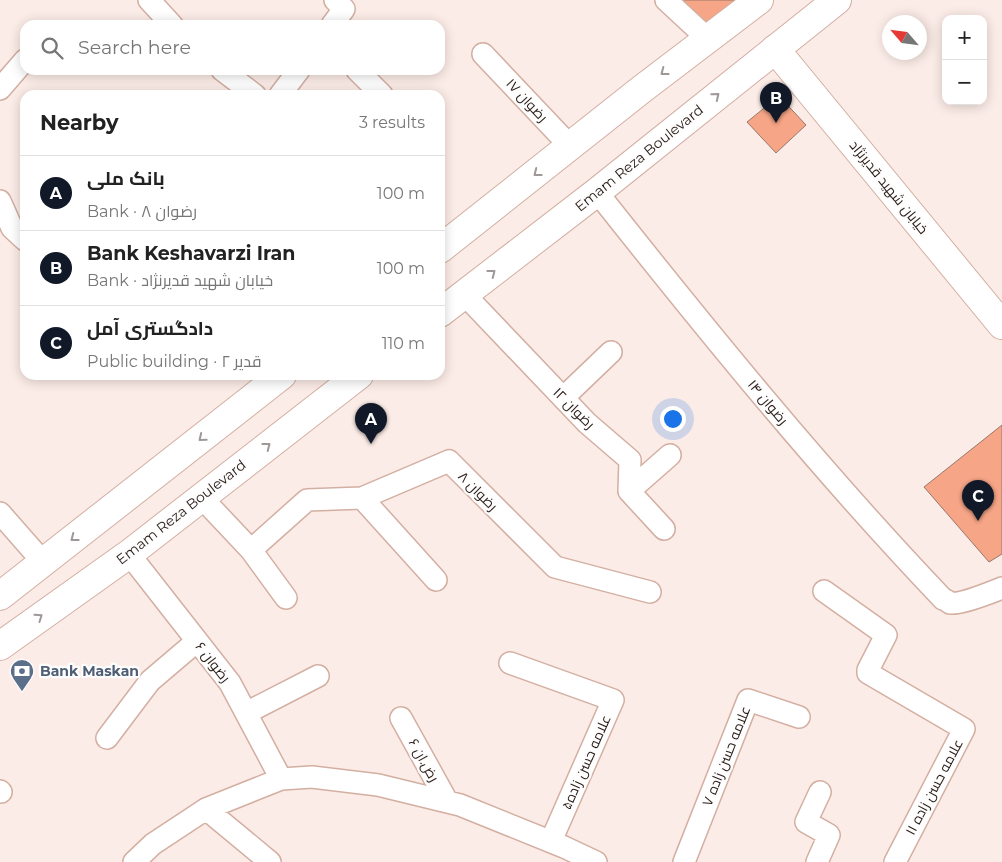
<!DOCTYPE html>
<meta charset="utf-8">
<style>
:root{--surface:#fff;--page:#f2f2f2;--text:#222;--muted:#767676;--line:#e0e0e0;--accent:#111827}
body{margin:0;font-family:Montserrat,Cairo,sans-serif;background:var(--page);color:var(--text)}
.controls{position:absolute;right:15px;top:15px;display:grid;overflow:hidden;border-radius:10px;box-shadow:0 2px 12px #0003}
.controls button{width:45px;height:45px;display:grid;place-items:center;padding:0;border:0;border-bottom:1px solid var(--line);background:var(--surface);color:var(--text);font:25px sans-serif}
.compass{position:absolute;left:882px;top:15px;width:45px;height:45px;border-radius:50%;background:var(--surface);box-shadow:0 2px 12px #0003;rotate:298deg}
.you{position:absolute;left:672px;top:418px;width:18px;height:18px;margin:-12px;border:4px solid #fff;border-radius:50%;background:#1a73e8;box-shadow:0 0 0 8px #1a73e833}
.badge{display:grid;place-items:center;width:32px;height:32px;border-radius:50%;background:var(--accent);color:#fff;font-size:16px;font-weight:700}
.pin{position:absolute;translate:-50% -41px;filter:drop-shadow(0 1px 2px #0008)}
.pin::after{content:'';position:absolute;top:26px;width:18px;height:15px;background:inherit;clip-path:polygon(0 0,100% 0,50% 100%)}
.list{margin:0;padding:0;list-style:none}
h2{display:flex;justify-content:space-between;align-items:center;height:65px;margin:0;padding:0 20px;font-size:21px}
h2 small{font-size:16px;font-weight:400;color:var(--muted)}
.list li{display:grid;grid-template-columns:32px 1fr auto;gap:15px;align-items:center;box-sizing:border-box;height:75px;padding:0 20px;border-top:1px solid var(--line)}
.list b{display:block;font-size:19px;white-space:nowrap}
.list p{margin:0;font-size:16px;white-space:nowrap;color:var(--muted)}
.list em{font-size:16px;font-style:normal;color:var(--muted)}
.icon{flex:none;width:28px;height:28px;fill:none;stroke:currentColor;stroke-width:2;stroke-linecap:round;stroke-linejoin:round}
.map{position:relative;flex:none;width:1002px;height:862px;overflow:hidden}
.search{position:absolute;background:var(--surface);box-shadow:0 2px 12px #0003;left:20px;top:20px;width:425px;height:55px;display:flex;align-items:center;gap:12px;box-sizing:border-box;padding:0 18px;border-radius:15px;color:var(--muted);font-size:19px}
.panel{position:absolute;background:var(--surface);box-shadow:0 2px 12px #0003;left:20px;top:90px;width:425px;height:290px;border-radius:15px}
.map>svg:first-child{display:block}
.building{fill:#f6a586;stroke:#98776b}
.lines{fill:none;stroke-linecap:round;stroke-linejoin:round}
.street-casing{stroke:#d3afa2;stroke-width:24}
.secondary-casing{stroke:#d3afa2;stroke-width:30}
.primary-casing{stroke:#d3afa2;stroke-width:30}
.street{stroke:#fff;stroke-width:21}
.secondary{stroke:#fff;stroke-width:28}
.primary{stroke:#fff;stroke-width:28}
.oneway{stroke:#9e9896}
.labels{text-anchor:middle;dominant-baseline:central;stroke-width:4.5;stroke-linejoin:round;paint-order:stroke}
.street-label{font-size:14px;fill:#271a15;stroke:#fdfdfd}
.service-label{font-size:14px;font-weight:bold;fill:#4e5e75;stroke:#fdfdfd;text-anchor:start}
</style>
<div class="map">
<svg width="1002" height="862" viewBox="0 0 1002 862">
<rect width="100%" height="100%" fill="#fcece7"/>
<path class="building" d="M666 0H759L708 39Z
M779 96 806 125 776 153 747 122Z
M1002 425V554L989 562 924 487Z"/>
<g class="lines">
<g class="street-casing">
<path id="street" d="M149 0 172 25
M666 0 708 39
M332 25 344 9 335 0
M483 54 570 146
M222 70 255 95
M357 70 382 95
M0 89 25 60
M280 95 299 70
M597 192C707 331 820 470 943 599 944 599 949 602 950 603 960 605 992 592 1002 588
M0 201 12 228 25 240
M464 294 587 423 630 460 629 491 664 529
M563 398 611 352
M629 491 670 455
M201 497 251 550 307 500 362 498 449 461 555 567 650 592
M362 498 436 580
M0 513 43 562
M251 550 286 598
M129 554 230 683 281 779
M824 591 886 635 868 670V673L964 729 895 862
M510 663 613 700 551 841
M246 713 318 676
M401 718 447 801
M107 738 150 681 197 641
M0 791 1 792
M206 809 270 862
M134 862 153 844 206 809 281 779 312 777 378 785 460 805 564 847 596 862
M684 862 748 700 799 717
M817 862 829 835 806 822 820 792"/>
</g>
<g class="secondary-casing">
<path id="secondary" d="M775 49 1002 325"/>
</g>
<g class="primary-casing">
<path id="primary" d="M440 249 642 89 759 0
M440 313 597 192 837 0
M0 596 282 375
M0 646 129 554 359 375"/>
</g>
<use href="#street" class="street"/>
<use href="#secondary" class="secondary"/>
<use href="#primary" class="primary"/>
</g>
<defs><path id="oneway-chevron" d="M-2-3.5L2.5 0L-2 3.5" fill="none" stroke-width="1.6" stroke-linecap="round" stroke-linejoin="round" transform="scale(1.25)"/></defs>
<g class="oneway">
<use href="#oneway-chevron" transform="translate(664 72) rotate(143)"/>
<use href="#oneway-chevron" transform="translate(716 96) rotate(-39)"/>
<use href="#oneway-chevron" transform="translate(537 173) rotate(142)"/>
<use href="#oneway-chevron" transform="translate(492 273) rotate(-38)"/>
<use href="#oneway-chevron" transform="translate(202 438) rotate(141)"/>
<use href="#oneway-chevron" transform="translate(267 446) rotate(-38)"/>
<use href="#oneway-chevron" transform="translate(74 538) rotate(142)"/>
<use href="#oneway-chevron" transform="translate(39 617) rotate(-35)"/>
</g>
<defs>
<g id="bank-pin" transform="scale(1.25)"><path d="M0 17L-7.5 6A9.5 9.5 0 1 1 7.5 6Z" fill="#5c6f8a" stroke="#fdfdfd"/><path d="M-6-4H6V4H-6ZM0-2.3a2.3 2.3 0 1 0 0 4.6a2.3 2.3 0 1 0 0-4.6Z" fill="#fff"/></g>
</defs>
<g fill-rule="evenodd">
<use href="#bank-pin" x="22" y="671"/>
</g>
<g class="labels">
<g class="street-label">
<text transform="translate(527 100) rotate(47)">رضوان ۱۷</text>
<text transform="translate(639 158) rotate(-39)">Emam Reza Boulevard</text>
<text transform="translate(889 187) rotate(51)">خيابان شهيد قديرنژاد</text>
<text transform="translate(768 402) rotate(50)">رضوان ۱۴</text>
<text transform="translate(574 408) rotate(45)">رضوان ۱۲</text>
<text transform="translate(478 491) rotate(45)">رضوان ۸</text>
<text transform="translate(181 512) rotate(-38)">Emam Reza Boulevard</text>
<text transform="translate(213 662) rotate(52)">رضوان ۶</text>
<text transform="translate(726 756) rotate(-68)">علامه حسن زاده ۷</text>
<text transform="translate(424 760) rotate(61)">رض.ان ۶</text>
<text transform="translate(586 762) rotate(-66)">علامه حسن زاده۵</text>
<text transform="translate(934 787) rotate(-62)">علامه حسن زاده ۱۱</text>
</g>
<g class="service-label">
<text x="40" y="671">Bank Maskan</text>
</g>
</g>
</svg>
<div class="controls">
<button>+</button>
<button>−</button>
</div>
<svg class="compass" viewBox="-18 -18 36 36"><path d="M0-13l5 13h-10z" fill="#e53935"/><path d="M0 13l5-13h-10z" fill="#767676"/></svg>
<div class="you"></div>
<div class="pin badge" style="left:371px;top:444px">A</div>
<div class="pin badge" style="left:776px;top:123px">B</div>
<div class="pin badge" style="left:978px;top:521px">C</div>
<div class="search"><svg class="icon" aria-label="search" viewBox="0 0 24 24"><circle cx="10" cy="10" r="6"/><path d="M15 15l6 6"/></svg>Search here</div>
<section class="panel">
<h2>Nearby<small>3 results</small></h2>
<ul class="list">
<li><span class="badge">A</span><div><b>بانک‌ ملی</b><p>Bank · رضوان ۸</p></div><em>100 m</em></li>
<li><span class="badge">B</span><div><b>Bank Keshavarzi Iran</b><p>Bank · خيابان شهيد قديرنژاد</p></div><em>100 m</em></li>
<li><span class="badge">C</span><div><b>دادگستری آمل</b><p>Public building · قدیر ۲</p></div><em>110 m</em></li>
</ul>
</section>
</div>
